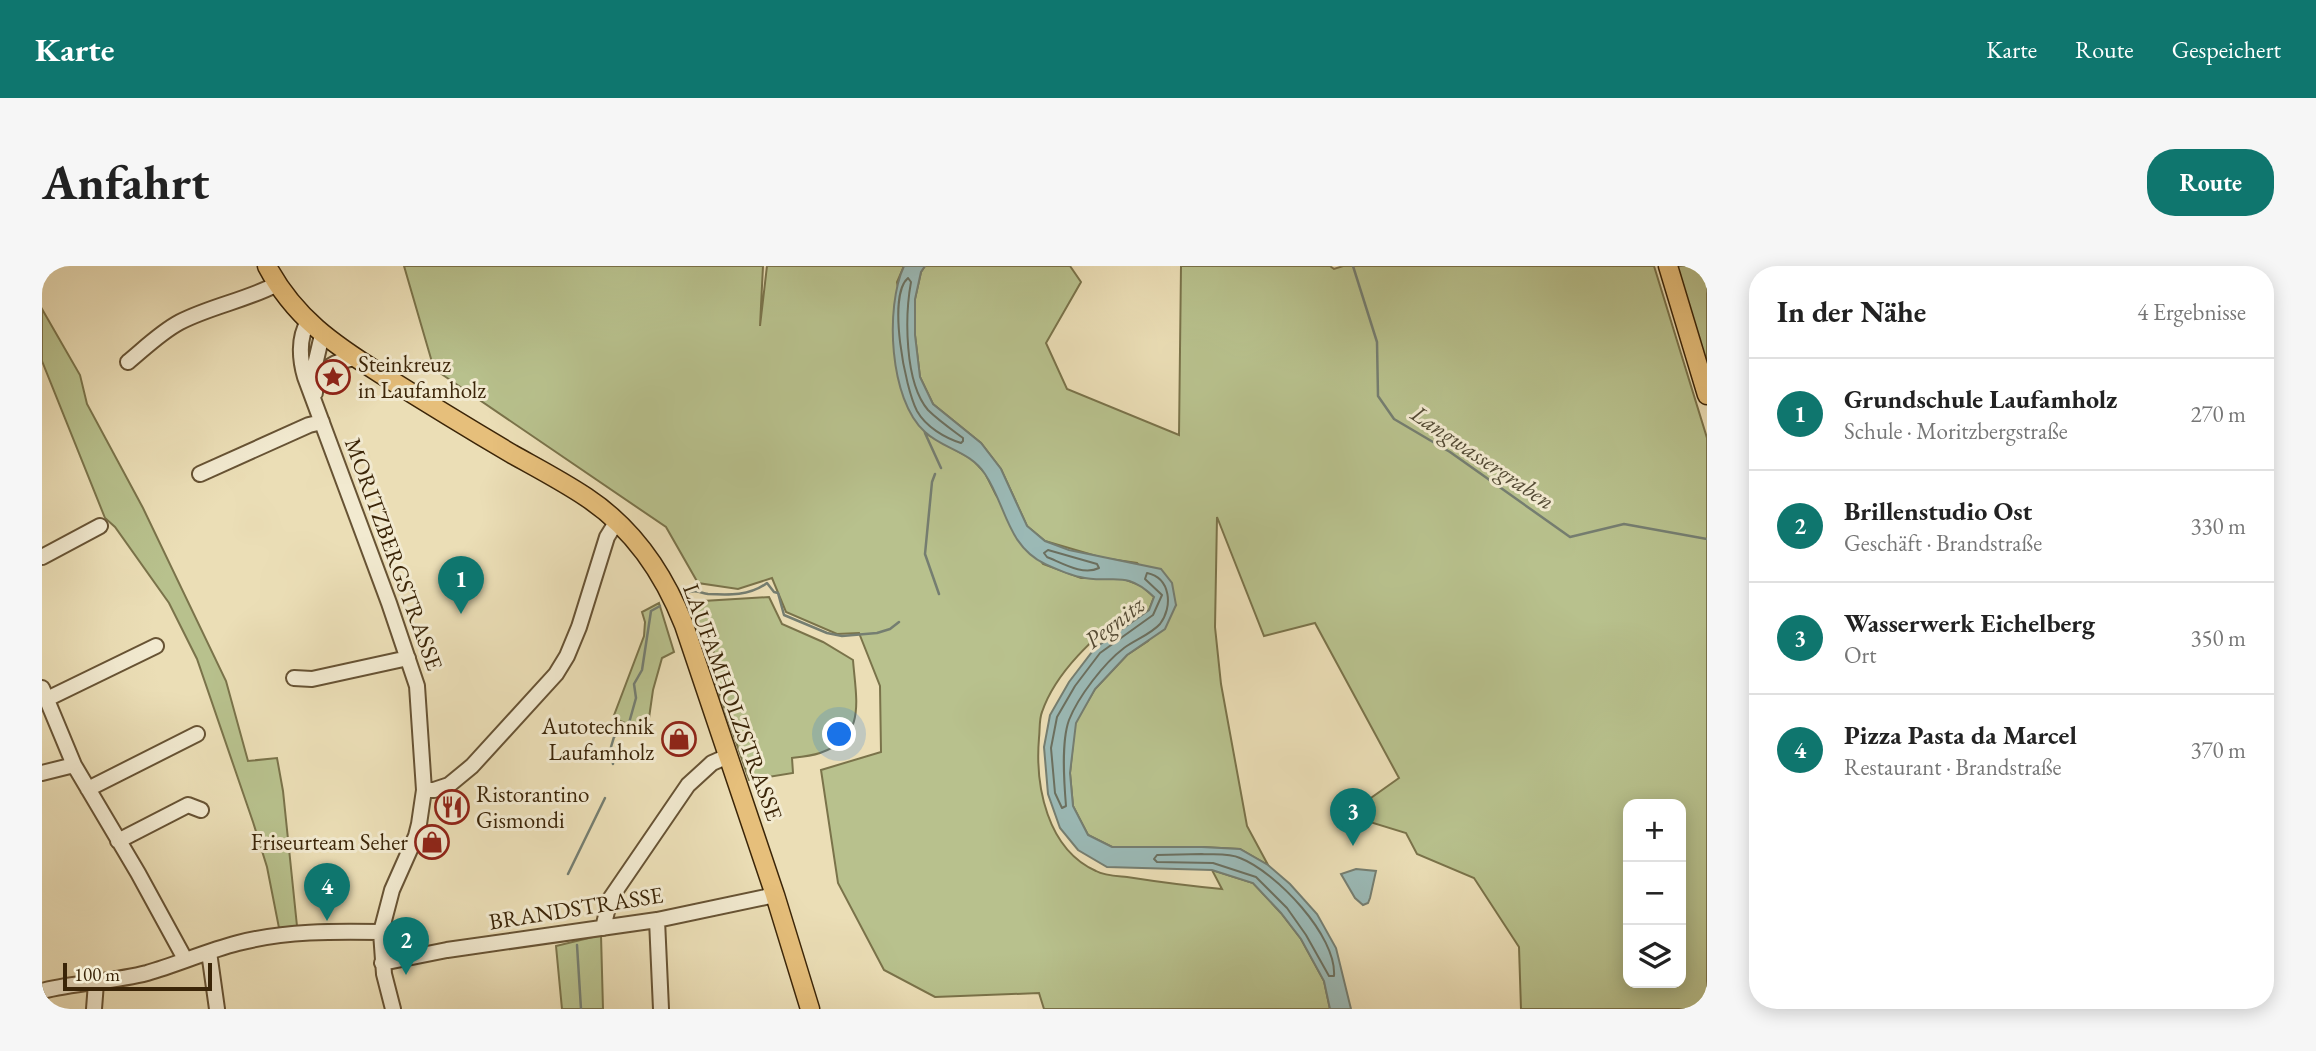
<!DOCTYPE html>
<html lang="de">
<meta charset="utf-8">
<style>
:root{--surface:#fff;--page:#f6f6f6;--text:#222;--muted:#767676;--line:#e0e0e0;--accent:#0f766e}
body{margin:0;font-family:"EB Garamond",serif;background:var(--page);color:var(--text)}
.controls{position:absolute;right:21px;bottom:21px;display:grid;overflow:hidden;border-radius:14px;box-shadow:0 4px 18px #0003}
.controls button{width:63px;height:63px;display:grid;place-items:center;padding:0;border:0;border-bottom:2px solid var(--line);background:var(--surface);color:var(--text);font:35px sans-serif}
.scale{position:absolute;left:21px;bottom:18px;width:149px;box-sizing:border-box;padding-left:7px;border:4px solid #3b2508;border-top:0;font-size:19px;line-height:24px;white-space:nowrap;color:#3b2508;-webkit-text-stroke:5px #f2ead0;paint-order:stroke}
.you{position:absolute;left:798px;top:469px;width:24px;height:24px;margin:-18px;border:5px solid #fff;border-radius:50%;background:#1a73e8;box-shadow:0 0 0 10px #1a73e833}
.badge{display:grid;place-items:center;width:46px;height:46px;border-radius:50%;background:var(--accent);color:#fff;font-size:23px;font-weight:700}
.pin{position:absolute;translate:-50% -58px;filter:drop-shadow(0 2px 4px #0008)}
.pin::after{content:'';position:absolute;top:37px;width:24px;height:21px;background:inherit;clip-path:polygon(0 0,100% 0,50% 100%)}
.list{margin:0;padding:0;list-style:none}
h2{display:flex;justify-content:space-between;align-items:center;height:91px;margin:0;padding:0 28px;font-size:30px}
h2 small{font-size:23px;font-weight:400;color:var(--muted)}
.list li{display:grid;grid-template-columns:46px 1fr auto;gap:21px;align-items:center;box-sizing:border-box;height:112px;padding:0 28px;border-top:2px solid var(--line)}
.list b{display:block;font-size:26px;white-space:nowrap}
.list p{margin:0;font-size:23px;white-space:nowrap;color:var(--muted)}
.list em{font-size:23px;font-style:normal;color:var(--muted)}
.icon{flex:none;width:38px;height:38px;fill:none;stroke:currentColor;stroke-width:2;stroke-linecap:round;stroke-linejoin:round}
.map{position:relative;flex:none;width:1665px;height:743px;overflow:hidden;border-radius:28px}
header{display:flex;align-items:center;gap:42px;box-sizing:border-box;height:98px;padding:0 35px;background:var(--accent);color:#fff}
header strong{font-size:33px}
nav{display:flex;gap:38px;margin-inline-start:auto;font-size:24px}
.intro{display:flex;align-items:center;justify-content:space-between;box-sizing:border-box;height:168px;padding:0 42px}
h1{margin:0;font-size:49px}
.button{padding:18px 32px;border-radius:28px;background:var(--accent);color:#fff;font-size:24px;font-weight:700}
main{display:flex;gap:42px;padding:0 42px}
aside{flex:1;background:var(--surface);border-radius:28px;box-shadow:0 4px 18px #0003}
.map>svg:first-child{display:block}
.green{fill:#b8c18d;stroke:#7a734a;stroke-width:2;fill-rule:evenodd}
.water{fill:#9bbab7;stroke:#757e71;stroke-width:2}
.lines{fill:none;stroke-linecap:round;stroke-linejoin:round}
.shore{stroke:#6b7060;stroke-width:2}
.stream{stroke:#757e71;stroke-width:2.5}
.minor-casing{stroke:#675334;stroke-width:18}
.major-casing{stroke:#3b2508;stroke-width:21}
.minor{stroke:#f2ead0;stroke-width:14}
.major{stroke:#e6bf7b;stroke-width:18}
.labels{text-anchor:middle;dominant-baseline:central;stroke-width:6;stroke-linejoin:round;paint-order:stroke}
.poi-label{font-size:23px;fill:#3b2508;stroke:#f2ead0;text-anchor:start}
.street-label{font-size:23px;fill:#3b2508;stroke:#f2ead0}
.water-label{font-size:24px;font-style:italic;fill:#534a34;stroke:#f2ead0}
</style>
<header>
<strong>Karte</strong>
<nav><a>Karte</a><a>Route</a><a>Gespeichert</a></nav>
</header>
<div class="intro"><h1>Anfahrt</h1><a class="button">Route</a></div>
<main>
<div class="map">
<svg width="1665" height="743" viewBox="0 0 1665 743">
<rect width="100%" height="100%" fill="#ebdeb6"/>
<filter id="stains"><feTurbulence type="fractalNoise" baseFrequency=".00286" numOctaves="4"/><feColorMatrix values="0 0 0 0 .2 0 0 0 0 .09 0 0 0 0 .02 0 0 0 .5 -.17"/></filter>
<radialGradient id="worn" r=".72"><stop offset=".6" stop-color="#630" stop-opacity="0"/><stop offset="1" stop-color="#630" stop-opacity=".3"/></radialGradient>
<path class="green" d="M362 0H721L718 60 725 0H862L855 16 883 167 930 193 943 207 954 229 1001 298 1039 312H1079L1100 320 1112 331 1107 344 1095 351 1085 345C1053 371 1014 405 1000 446 997 453 998 464 997 472 993 520 1005 583 1054 605 1063 610 1075 610 1085 611 1117 616 1148 620 1180 623L1170 604 1211 617 1239 647 1259 673 1282 715 1288 743H1002L997 727 893 731 842 704 796 617 779 504 839 486 838 420 817 367 795 368 744 346 730 312 696 323 656 317 624 261 392 103Z
M883 0H1028L1039 16 1004 77 1025 123 1137 169 1139 0H1288L1292 3 1301 0H1612L1665 172V743H1479L1477 681 1432 612 1375 588 1364 567 1305 549 1357 512 1273 357 1222 370 1175 251 1173 361 1179 418 1205 560 1226 599 1198 583 1160 581H1070L1046 569 1031 540 1028 507 1033 457 1053 423 1085 389 1106 375 1134 339 1095 297 1061 292 1003 275 985 260 959 203 939 177 891 138 878 111 873 69V33L879 6ZM1586 538H1639V717H1586Z
M1633 0H1665V103Z
M0 43 38 109 45 138 101 242 184 415 206 495 235 492 241 525 255 660 237 662 225 601 211 556 155 393 127 337 73 261 63 252 0 95Z
M727 331 740 358 781 376 811 394C814 434 825 471 778 487 769 490 759 491 750 492L751 507 707 514 671 409 676 398 665 368 657 369 645 336Z
M617 337 632 386 620 392 611 424 605 466 571 452 602 370 603 356 600 346Z
M559 669 561 743H520L514 680Z"/>
<path class="water" d="M862 0H883L879 6 873 33V69L878 111 891 138 939 177 959 203 985 260 1003 275 1027 284 1119 303 1130 317 1134 339 1123 363 1085 389 1053 423 1034 457 1028 507 1031 540 1046 569 1070 581H1160L1198 583 1226 599 1248 618 1275 648 1294 682 1309 743H1288L1282 715 1259 673 1239 647 1211 617 1170 604 1065 601 1036 584 1018 562 1006 528 1002 481 1008 449 1027 416 1053 382 1107 344 1112 331C1082 302 1070 319 1038 311 1027 309 1014 303 1003 298 965 280 964 239 943 208 928 185 901 183 883 166 847 134 843 41 862 0Z
M1314 603 1334 605 1328 632 1326 637 1321 639 1313 632 1299 608Z"/>
<g class="lines">
<path class="shore" d="M866 12 869 16C863 49 862 116 886 144 896 154 909 163 921 172V175L919 177C903 172 884 161 875 145 863 122 845 30 866 12Z
M1006 284 1055 298 1057 302C1041 310 1020 297 1005 291L1002 287Z
M1105 307C1129 312 1131 341 1118 358 1109 368 1093 374 1082 382 1062 397 1036 431 1027 454 1019 476 1022 516 1024 540L1020 542 1013 527 1009 482 1015 451 1033 420 1058 387 1111 349 1120 329 1103 313Z
M1160 588C1172 589 1187 587 1198 592 1234 606 1295 670 1292 710H1287L1264 669 1245 642 1214 611 1171 597 1115 596 1112 593 1115 589Z"/>
<path class="stream" d="M1311 0 1335 76 1336 130 1352 153 1408 186 1528 271 1582 258 1665 273
M883 167 899 202
M893 208 890 216 883 288 897 328
M645 327C653 323 658 327 666 328 687 329 708 330 725 317L732 326 736 327 742 349 785 367 800 370 835 367 848 363 857 356
M571 498 569 481 572 471 587 457 594 432 592 418 600 404 609 345 618 340
M526 608 563 532
M535 679 539 743"/>
<g class="minor-casing">
<path id="minor" d="M266 56C256 72 258 94 263 111L347 337 375 420 382 524 377 558 374 570 350 624 339 666 342 708 351 743
M86 96C103 82 119 66 138 56 169 40 205 34 235 18
M273 117C282 100 295 95 313 92
M273 127 272 103 280 69
M158 208 267 159 280 156
M0 291 58 260
M252 412 270 413 366 392
M0 422 32 499 96 607 143 693
M5 433 114 380
M0 507 32 499
M46 523 155 468
M382 524H392L407 519 430 500 514 408 525 390 537 361 565 271 575 255
M76 575 146 539 159 544
M615 654 619 743
M561 662 568 633 646 519 670 497 686 490
M167 686 175 743
M340 697 405 684 615 654 733 629
M0 725C34 716 71 716 105 707 136 698 165 685 196 677 243 665 292 665 339 666
M52 743 54 717"/>
</g>
<g class="major-casing">
<path id="major" d="M225 0C252 51 291 78 339 108 382 135 426 162 470 188 495 202 520 215 544 231 591 262 622 308 642 359L733 629 768 743
M1626 0 1665 129"/>
</g>
<use href="#minor" class="minor"/>
<use href="#major" class="major"/>
</g>
<defs>
<g id="sight-ring" transform="scale(1.75)"><circle r="9.5" fill="#f2ead0" stroke="#8f2418" stroke-width="1.5"/><path d="M0-6L1.8-2.2L6-1.7L2.9 1.2L3.7 5.4L0 3.3L-3.7 5.4L-2.9 1.2L-6-1.7L-1.8-2.2Z" fill="#8f2418"/></g>
<g id="shop-ring" transform="scale(1.75)"><circle r="9.5" fill="#f2ead0" stroke="#8f2418" stroke-width="1.5"/><path d="M-5-2.5h2.3a2.7 3.5 0 0 1 5.4 0H5L5.5 6h-11ZM-1.5-2.5h3a1.5 2.3 0 0 0-3 0Z" fill="#8f2418"/></g>
<g id="restaurant-ring" transform="scale(1.75)"><circle r="9.5" fill="#f2ead0" stroke="#8f2418" stroke-width="1.5"/><path d="M-5-6h1v4h1v-4h1v4h1v-4h1v5L-1.5 .5V6h-2V.5L-5-1ZM5-6V6H3V1.5H1.5Q1.5-4 5-6Z" fill="#8f2418"/></g>
</defs>
<g fill-rule="evenodd">
<use href="#sight-ring" x="291" y="111"/>
<use href="#shop-ring" x="637" y="473"/>
<use href="#restaurant-ring" x="410" y="541"/>
<use href="#shop-ring" x="390" y="576"/>
</g>
<g class="labels">
<g class="poi-label">
<text x="316" y="98">Steinkreuz<tspan x="316" dy="26">in Laufamholz</tspan></text>
<text x="612" y="460" text-anchor="end">Autotechnik<tspan x="612" dy="26">Laufamholz</tspan></text>
<text x="434" y="528">Ristorantino<tspan x="434" dy="26">Gismondi</tspan></text>
<text x="366" y="576" text-anchor="end">Friseurteam Seher</text>
</g>
<g class="street-label">
<text transform="translate(352 288) rotate(70)">MORITZBERGSTRASSE</text>
<text transform="translate(691 436) rotate(70)">LAUFAMHOLZSTRASSE</text>
<text transform="translate(534 642) rotate(-9)">BRANDSTRASSE</text>
</g>
<g class="water-label">
<text transform="translate(1441 191) rotate(34)">Langwassergraben</text>
<text transform="translate(1072 356) rotate(-38)">Pegnitz</text>
</g>
</g>
<rect width="100%" height="100%" filter="url(#stains)"/>
<rect width="100%" height="100%" fill="url(#worn)"/>
</svg>
<div class="controls">
<button>+</button>
<button>−</button>
<button><svg class="icon" aria-label="layers" viewBox="0 0 24 24"><path d="M12 4l9 5-9 5-9-5zM3 14l9 5 9-5"/></svg></button>
</div>
<div class="scale">100 m</div>
<div class="you"></div>
<div class="pin badge" style="left:419px;top:348px">1</div>
<div class="pin badge" style="left:364px;top:709px">2</div>
<div class="pin badge" style="left:1311px;top:580px">3</div>
<div class="pin badge" style="left:285px;top:655px">4</div>
</div>
<aside>
<h2>In der Nähe<small>4 Ergebnisse</small></h2>
<ul class="list">
<li><span class="badge">1</span><div><b>Grundschule Laufamholz</b><p>Schule · Moritzbergstraße</p></div><em>270 m</em></li>
<li><span class="badge">2</span><div><b>Brillenstudio Ost</b><p>Geschäft · Brandstraße</p></div><em>330 m</em></li>
<li><span class="badge">3</span><div><b>Wasserwerk Eichelberg</b><p>Ort</p></div><em>350 m</em></li>
<li><span class="badge">4</span><div><b>Pizza Pasta da Marcel</b><p>Restaurant · Brandstraße</p></div><em>370 m</em></li>
</ul>
</aside>
</main>
